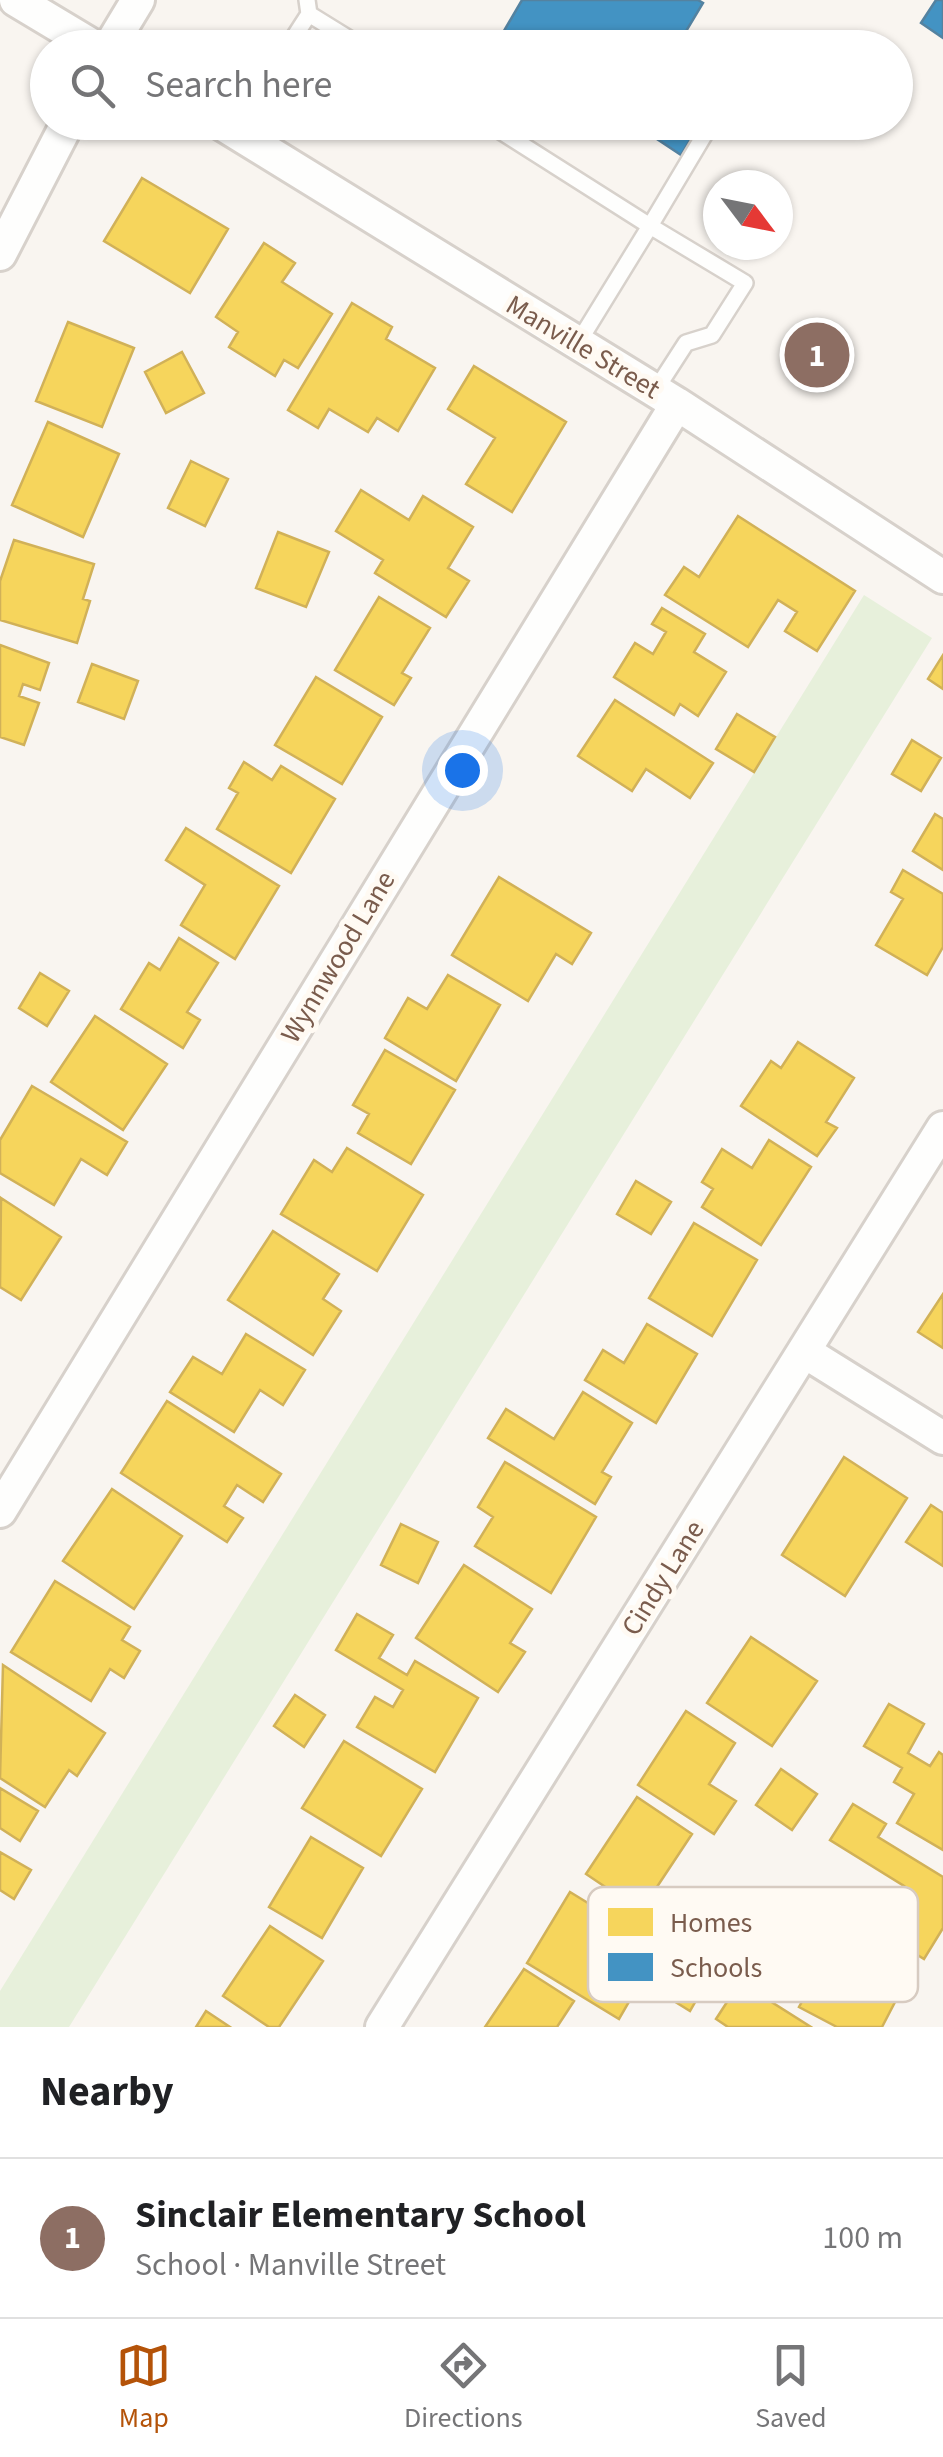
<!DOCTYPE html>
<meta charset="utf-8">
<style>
:root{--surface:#fff;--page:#f6f6f6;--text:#202124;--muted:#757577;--line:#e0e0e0;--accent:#b45309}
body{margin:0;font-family:"Source Sans 3",sans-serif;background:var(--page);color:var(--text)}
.compass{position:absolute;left:703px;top:170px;width:90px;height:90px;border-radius:50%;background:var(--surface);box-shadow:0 2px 8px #0004;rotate:122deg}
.you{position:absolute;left:462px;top:770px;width:35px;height:35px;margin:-25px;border:8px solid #fff;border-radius:50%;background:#1a73e8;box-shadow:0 0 0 15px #1a73e833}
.badge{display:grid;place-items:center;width:65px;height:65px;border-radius:50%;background:var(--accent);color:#fff;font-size:32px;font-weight:700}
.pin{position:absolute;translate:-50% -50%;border:5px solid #fff;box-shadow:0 2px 10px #0006}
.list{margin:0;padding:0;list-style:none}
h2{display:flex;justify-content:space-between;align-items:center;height:130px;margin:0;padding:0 40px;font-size:42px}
h2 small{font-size:32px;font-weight:400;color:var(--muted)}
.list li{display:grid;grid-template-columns:65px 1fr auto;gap:30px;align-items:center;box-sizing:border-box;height:160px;padding:0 40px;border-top:2px solid var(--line)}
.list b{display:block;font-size:38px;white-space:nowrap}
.list p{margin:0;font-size:32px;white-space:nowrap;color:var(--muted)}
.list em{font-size:32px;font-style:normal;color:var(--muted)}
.icon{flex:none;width:55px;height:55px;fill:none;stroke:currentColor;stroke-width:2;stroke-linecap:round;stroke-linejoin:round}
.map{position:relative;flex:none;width:943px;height:2027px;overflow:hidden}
.search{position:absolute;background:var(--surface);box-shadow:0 2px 8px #0004;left:30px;right:30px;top:30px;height:110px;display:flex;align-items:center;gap:25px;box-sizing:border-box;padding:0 35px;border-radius:55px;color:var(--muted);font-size:38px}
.sheet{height:290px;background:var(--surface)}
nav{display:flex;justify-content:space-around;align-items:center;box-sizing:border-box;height:140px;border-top:2px solid var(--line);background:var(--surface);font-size:28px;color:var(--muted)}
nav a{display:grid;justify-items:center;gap:5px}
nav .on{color:var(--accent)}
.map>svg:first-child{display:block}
.green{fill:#e7f0db}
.homes{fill:#f6d55c;stroke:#d1b158;stroke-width:2.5}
.schools{fill:#4393c3;stroke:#5482a0;stroke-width:2.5}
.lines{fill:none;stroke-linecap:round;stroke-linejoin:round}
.lane-casing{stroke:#d7d1cb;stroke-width:20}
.street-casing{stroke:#d7d1cb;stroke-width:38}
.lane{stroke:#fefefd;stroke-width:15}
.street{stroke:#fefefd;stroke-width:32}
.labels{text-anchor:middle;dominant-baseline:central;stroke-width:10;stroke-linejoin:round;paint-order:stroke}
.street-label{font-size:28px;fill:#7a5c4d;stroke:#fffaf3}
.key{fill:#fffaf3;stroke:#d7cbc1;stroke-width:2.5}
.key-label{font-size:28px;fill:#7a5c4d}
</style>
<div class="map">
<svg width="943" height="2027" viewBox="0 0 943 2027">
<rect width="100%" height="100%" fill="#f9f5f0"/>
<path class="green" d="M864 595 932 638 69 2027H0V1991Z"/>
<path class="homes" d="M142 178 228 229 190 293 104 241Z
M264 243 295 263 282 282 332 314 298 368 284 360 275 376 229 347 238 332 216 317Z
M352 303 392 327 386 339 435 368 398 431 377 418 368 432 329 409 318 428 288 410Z
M68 322 134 348 102 427 36 401Z
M182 352 204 393 166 413 145 372Z
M474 366 566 422 512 512 466 484 495 438 448 409Z
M48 422 119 454 83 537 12 505Z
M191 461 228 479 205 526 168 508Z
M361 490 409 520 423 496 473 527 448 568 469 581 446 617 375 573 383 560 336 531Z
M738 516 855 591 817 651 785 631 797 612 778 600 748 647 665 595 684 567 699 577Z
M278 532 329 552 306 607 256 588Z
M14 540 94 564 83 599 90 601 77 643 0 620V581Z
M379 597 430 628 402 673 411 678 394 705 335 670Z
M662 608 705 634 694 652 726 672 698 716 680 704 674 715 614 677 635 643 653 654 666 632 652 624Z
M0 645 49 663 40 690 23 684 19 696 39 703 24 745 0 737Z
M943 655V689L928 679Z
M92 664 138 681 124 719 78 702Z
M316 677 382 717 342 784 275 745Z
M615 700 713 763 690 798 646 769 632 791 578 756Z
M737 714 775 737 754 772 716 749Z
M912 740 941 758 921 791 892 774Z
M244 762 272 780 281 766 335 799 291 873 217 829 238 793 229 788Z
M935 814 943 819V870L913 851Z
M186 828 279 886 235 959 181 925 205 885 166 860Z
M903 870 943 894V947L927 975 876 945 903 899 891 892Z
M499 877 591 933 572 964 556 954 528 1001 452 955Z
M179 938 218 963 187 1012 200 1020 183 1048 121 1009 149 963 160 970Z
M40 973 69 991 47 1026 19 1008Z
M448 975 500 1005 456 1081 385 1038 408 998 427 1009Z
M95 1016 167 1064 123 1130 51 1082Z
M798 1042 854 1078 826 1122 837 1128 817 1156 741 1106 771 1061 781 1068Z
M385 1050 455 1090 411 1164 358 1133 369 1114 353 1105Z
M32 1086 127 1142 107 1175 81 1159 54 1205 0 1173V1140Z
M769 1140 811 1167 761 1245 702 1207 713 1189 702 1182 722 1149 752 1168Z
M347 1148 423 1195 377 1271 281 1214 314 1160 332 1172Z
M636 1181 671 1202 651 1234 617 1214Z
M1 1198 61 1237 21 1300 0 1287Z
M694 1223 757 1260 712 1336 649 1298Z
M273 1231 339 1274 323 1299 341 1311 313 1355 228 1300Z
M943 1294V1348L918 1332Z
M647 1324 697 1354 656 1423 585 1380 603 1350 624 1363Z
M246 1334 305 1370 283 1405 260 1390 234 1432 170 1392 193 1357 222 1374Z
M583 1392 632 1423 602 1472 611 1477 595 1504 488 1438 506 1409 554 1439Z
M167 1401 281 1474 263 1502 237 1485 224 1506 243 1518 227 1542 121 1473Z
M844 1457 907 1498 845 1596 782 1555Z
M505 1462 596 1517 551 1593 475 1546 493 1517 478 1507Z
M112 1489 182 1536 134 1609 63 1561Z
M931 1505 943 1513V1566L906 1542Z
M401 1524 438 1542 418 1583 381 1565Z
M464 1565 532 1609 510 1643 525 1652 498 1692 416 1638Z
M55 1581 130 1627 122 1640 140 1651 124 1678 110 1669 91 1701 11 1652Z
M357 1614 393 1635 379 1658 407 1675 415 1661 478 1698 435 1772 357 1727 375 1697 393 1707 403 1690 336 1650Z
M751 1637 817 1681 772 1746 707 1703Z
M3 1665 105 1733 77 1776 69 1770 45 1807 0 1778Z
M295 1695 325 1715 304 1747 274 1726Z
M889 1704 924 1724 908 1753 930 1766 939 1752 943 1755V1850L897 1823 914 1794 894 1782 902 1768 864 1746Z
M686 1711 735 1743 709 1784 736 1801 714 1834 638 1785Z
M344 1741 422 1789 381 1856 302 1808Z
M781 1769 817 1794 792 1830 756 1805Z
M0 1788 38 1811 20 1841 0 1828Z
M637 1797 692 1834 641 1911 586 1874Z
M853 1804 886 1824 878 1837 943 1877V1928L924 1959 877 1930 904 1886 830 1840Z
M311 1837 363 1868 322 1938 269 1907Z
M0 1852 31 1870 14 1899 0 1890Z
M570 1892 640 1935 616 1975 637 1988 619 2019 527 1963Z
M808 1903 845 1922 834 1942 907 1979 882 2027H837L799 2007 814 1980 831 1989 840 1971 788 1944Z
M270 1926 323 1961 279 2027H269L223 1996Z
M681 1942 717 1964 690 2011 653 1988Z
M524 1969 574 2001 557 2027H485Z
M740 1982 811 2027H728L716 2019Z
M206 2011 230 2027H196Z"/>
<path class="schools" d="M522 0H698L703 3 676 48H494Z
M936 0H943V38L921 23Z
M646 122H701L681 155 642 129Z"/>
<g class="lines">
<g class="lane-casing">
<path id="lane" d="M307 0 309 14 364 48
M689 42 697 48
M287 48 309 14
M486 122 650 226 578 343
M655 391 686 343 712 335 745 283 650 226 712 122"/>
</g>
<g class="street-casing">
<path id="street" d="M16 0 96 48
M109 48 138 0
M219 122 677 404 943 577
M0 254 68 122
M805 1352 943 1438
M0 1511 677 404
M382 2027 943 1128"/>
</g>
<use href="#lane" class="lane"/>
<use href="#street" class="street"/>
</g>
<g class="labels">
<g class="street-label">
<text transform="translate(583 347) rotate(31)">Manville Street</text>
<text transform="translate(338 957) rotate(-59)">Wynnwood Lane</text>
<text transform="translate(663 1578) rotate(-58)">Cindy Lane</text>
</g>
</g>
<rect x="588" y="1887" width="330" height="115" rx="15" class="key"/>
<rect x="608" y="1908" width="45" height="28" fill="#f6d55c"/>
<rect x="608" y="1953" width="45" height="28" fill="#4393c3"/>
<g class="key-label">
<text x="670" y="1932">Homes</text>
<text x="670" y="1977">Schools</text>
</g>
</svg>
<svg class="compass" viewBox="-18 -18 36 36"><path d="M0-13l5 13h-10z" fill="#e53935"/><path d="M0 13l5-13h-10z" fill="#757577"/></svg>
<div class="you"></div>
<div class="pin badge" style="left:817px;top:355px;background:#8d6e63">1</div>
<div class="search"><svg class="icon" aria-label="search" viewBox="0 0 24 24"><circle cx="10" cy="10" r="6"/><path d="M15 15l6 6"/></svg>Search here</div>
</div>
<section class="sheet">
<h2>Nearby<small></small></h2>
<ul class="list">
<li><span class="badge" style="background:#8d6e63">1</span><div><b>Sinclair Elementary School</b><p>School · Manville Street</p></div><em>100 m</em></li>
</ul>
</section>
<nav>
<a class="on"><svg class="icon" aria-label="map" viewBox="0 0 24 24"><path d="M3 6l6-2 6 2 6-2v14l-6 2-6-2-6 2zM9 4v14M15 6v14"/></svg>Map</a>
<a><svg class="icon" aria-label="directions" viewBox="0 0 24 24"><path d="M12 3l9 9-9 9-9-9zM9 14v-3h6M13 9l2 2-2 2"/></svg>Directions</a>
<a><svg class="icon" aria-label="saved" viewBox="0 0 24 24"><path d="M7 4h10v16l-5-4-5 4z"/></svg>Saved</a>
</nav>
